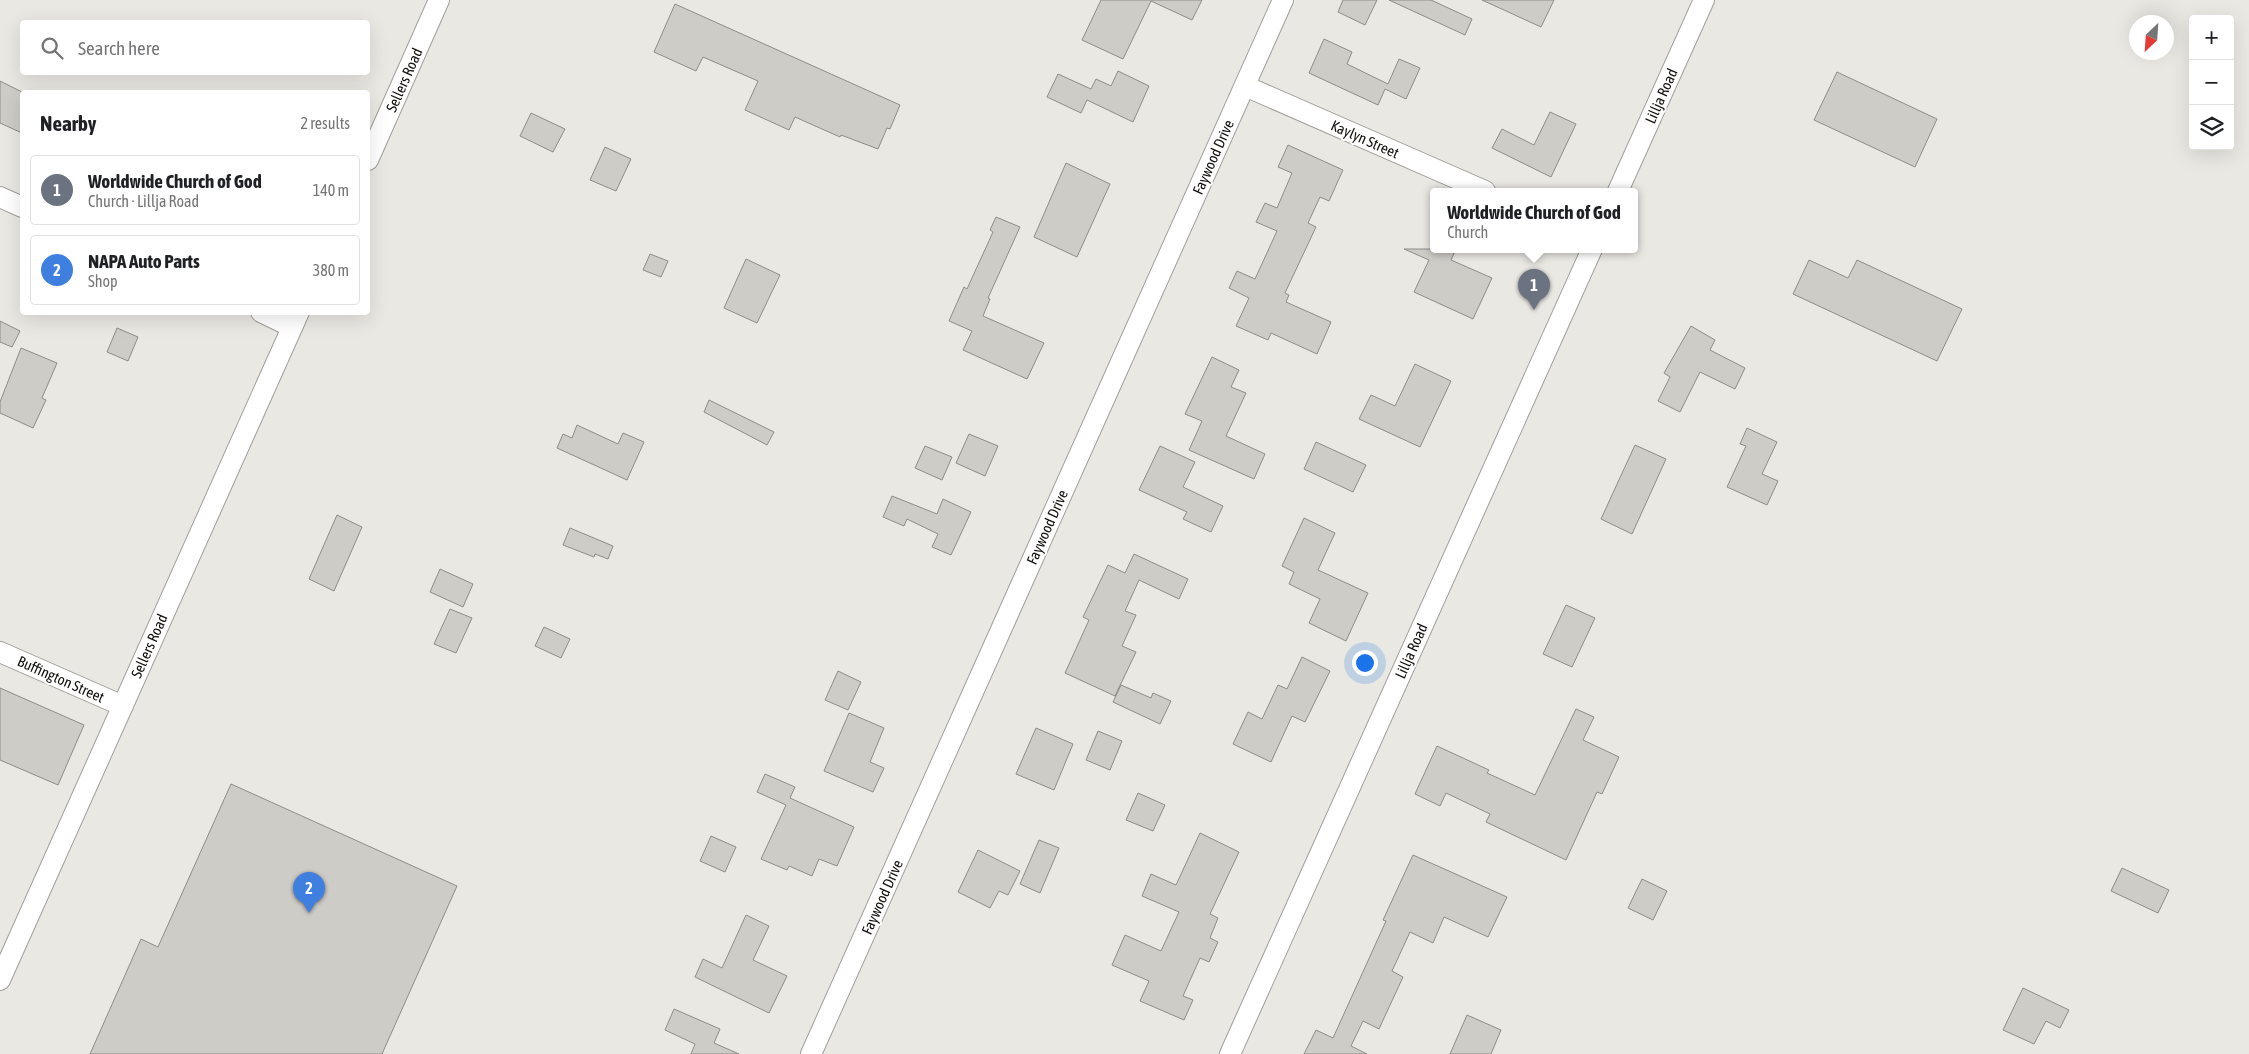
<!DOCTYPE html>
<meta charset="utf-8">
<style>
:root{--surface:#fff;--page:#f6f6f6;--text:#202124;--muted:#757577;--line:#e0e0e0;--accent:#0f766e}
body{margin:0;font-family:"Asap Condensed",sans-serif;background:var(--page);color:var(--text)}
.controls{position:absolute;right:15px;top:15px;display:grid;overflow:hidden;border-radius:5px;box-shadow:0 5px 20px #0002}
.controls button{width:45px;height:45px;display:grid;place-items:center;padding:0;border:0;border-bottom:1px solid var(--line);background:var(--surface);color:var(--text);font:25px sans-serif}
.compass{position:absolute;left:2129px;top:15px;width:45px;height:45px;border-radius:50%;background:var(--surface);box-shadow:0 5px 20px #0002;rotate:205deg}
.you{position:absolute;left:1364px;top:662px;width:18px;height:18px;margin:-12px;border:4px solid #fff;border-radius:50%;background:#1a73e8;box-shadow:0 0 0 8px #1a73e833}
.badge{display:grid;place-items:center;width:32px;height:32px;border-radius:50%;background:var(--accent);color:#fff;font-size:16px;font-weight:700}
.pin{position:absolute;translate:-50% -41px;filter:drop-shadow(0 1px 2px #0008)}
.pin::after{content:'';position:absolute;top:26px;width:18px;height:15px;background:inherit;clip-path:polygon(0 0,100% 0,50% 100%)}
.popup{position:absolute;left:1430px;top:188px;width:208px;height:65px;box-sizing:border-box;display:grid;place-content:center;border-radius:5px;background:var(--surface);filter:drop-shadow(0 1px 4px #0005);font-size:16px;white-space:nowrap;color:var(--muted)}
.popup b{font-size:19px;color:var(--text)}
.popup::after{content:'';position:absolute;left:50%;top:100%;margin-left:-10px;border:10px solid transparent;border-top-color:var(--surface)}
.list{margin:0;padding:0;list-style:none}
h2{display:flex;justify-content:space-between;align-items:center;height:65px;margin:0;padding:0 20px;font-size:21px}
h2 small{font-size:16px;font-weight:400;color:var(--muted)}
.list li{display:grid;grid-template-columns:32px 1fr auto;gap:15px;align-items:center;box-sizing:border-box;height:70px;margin:0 10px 10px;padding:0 10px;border:1px solid var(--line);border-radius:5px}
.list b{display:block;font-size:19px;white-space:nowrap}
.list p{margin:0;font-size:16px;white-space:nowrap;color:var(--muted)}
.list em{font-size:16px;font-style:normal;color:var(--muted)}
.icon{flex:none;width:28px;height:28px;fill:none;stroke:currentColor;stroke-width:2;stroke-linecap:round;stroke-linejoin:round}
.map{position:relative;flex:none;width:2249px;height:1054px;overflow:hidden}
.search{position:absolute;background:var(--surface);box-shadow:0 5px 20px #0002;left:20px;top:20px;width:350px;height:55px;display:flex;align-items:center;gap:12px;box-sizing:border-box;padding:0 18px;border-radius:5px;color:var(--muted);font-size:19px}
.panel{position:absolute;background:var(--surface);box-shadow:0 5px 20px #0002;left:20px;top:90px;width:350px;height:225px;border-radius:5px}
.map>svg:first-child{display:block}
.building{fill:#ceccc7;stroke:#8e8c87}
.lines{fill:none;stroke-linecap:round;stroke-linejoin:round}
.minor-casing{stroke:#a19f9a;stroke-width:22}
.minor{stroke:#fff;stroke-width:20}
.labels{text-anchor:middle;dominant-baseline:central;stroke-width:4;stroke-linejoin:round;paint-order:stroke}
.street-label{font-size:15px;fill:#12110f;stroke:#fff}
</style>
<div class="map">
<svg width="2249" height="1054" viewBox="0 0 2249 1054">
<rect width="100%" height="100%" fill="#eae8e3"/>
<path class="building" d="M1101 0H1202L1192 20 1151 1 1123 59 1082 40Z
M1343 0H1377L1365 25 1338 12Z
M1389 0H1431L1472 19 1465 35Z
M1482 0H1554L1541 27Z
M675 4 900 105 890 129 887 128 878 149 841 135 840 137 795 117 789 130 745 110 758 81 703 57 696 71 654 52Z
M1324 39 1352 52 1347 64 1388 84 1399 59 1420 68 1406 99 1385 89 1378 105 1309 73Z
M1118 71 1149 86 1133 122 1087 100 1081 113 1047 97 1058 74 1091 89 1096 79 1111 86Z
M1837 72 1937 119 1915 167 1814 120Z
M0 81 22 92V133L0 123Z
M1550 112 1576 124 1551 177 1492 148 1502 129 1534 145Z
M531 113 565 129 553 152 520 136Z
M1288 145 1343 170 1329 201 1320 197 1308 223 1316 227 1285 293 1289 295 1286 302 1331 322 1317 354 1271 333 1268 340 1236 326 1249 298 1229 288 1237 271 1255 279 1277 231 1256 222 1265 203 1277 208 1292 173 1278 167Z
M605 147 631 159 616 191 590 180Z
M1066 163 1110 184 1077 257 1034 237Z
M996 217 1020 227 988 298 990 299 983 316 1044 343 1027 379 963 350 972 331 949 321 964 287 967 289 993 232 990 230Z
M1404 249H1456L1451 260 1492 278 1473 319 1414 292 1429 260Z
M650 254 668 261 661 277 643 270Z
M746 259 780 275 757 323 724 308Z
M1809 260 1848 278 1857 260 1962 309 1937 361 1793 294Z
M0 321 20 331 12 347 0 342Z
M1691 326 1715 340 1710 350 1745 368 1735 389 1700 372 1680 412 1658 401 1670 377 1664 373Z
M117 328 138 337 128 361 107 352Z
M21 348 57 363 42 398 46 400 33 428 0 413V402Z
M1212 357 1239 370 1231 387 1246 393 1226 436 1265 454 1254 479 1189 450 1202 421 1185 414Z
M1415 364 1451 381 1420 447 1359 419 1371 395 1395 406Z
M709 400 774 432 767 445 704 412Z
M577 425 618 444 623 433 644 442 627 480 557 448 563 434 572 438Z
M1747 428 1777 442 1762 474 1778 481 1767 505 1727 487 1746 446 1740 444Z
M969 434 998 446 985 476 956 463Z
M1316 442 1366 465 1353 492 1304 469Z
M1635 445 1666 459 1632 534 1601 519Z
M925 446 952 457 942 480 915 468Z
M1160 446 1195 462 1183 487 1223 506 1211 532 1183 519 1187 512 1139 490Z
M892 496 937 514 943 499 971 512 951 555 932 547 938 534 907 519 904 526 883 517Z
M337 515 362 527 334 591 309 579Z
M1304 518 1335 533 1318 570 1368 593 1346 641 1309 623 1320 599 1289 584 1294 572 1282 566Z
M570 528 613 546 608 559 595 554 594 557 563 545Z
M1134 554 1188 579 1179 599 1139 580 1125 611 1136 615 1122 646 1136 652 1115 696 1065 673 1089 620 1083 617 1108 565 1125 573Z
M440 569 473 584 463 607 430 592Z
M1566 605 1595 618 1572 667 1543 654Z
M450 609 472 618 456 653 434 644Z
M544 627 570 639 561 658 535 646Z
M1302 657 1330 671 1305 722 1292 716 1271 762 1233 744 1248 712 1262 719 1278 685 1287 689Z
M838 671 861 682 848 710 825 700Z
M1121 685 1151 698 1153 693 1171 701 1160 724 1113 702Z
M0 688 84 725 58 785 0 760Z
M1576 709 1594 717 1583 740 1619 757 1602 794 1597 792 1566 860 1486 822 1490 814 1446 793 1440 806 1415 794 1437 746 1489 770 1487 773 1535 795Z
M849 713 884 728 870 762 884 768 873 792 824 771Z
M1036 728 1073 744 1054 790 1016 774Z
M1098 731 1122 741 1110 770 1086 760Z
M765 774 795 787 790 798 854 827 837 866 819 859 812 876 789 866 787 870 761 859 786 805 757 792Z
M231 784 457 886 382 1054H90L141 939 158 947Z
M1138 793 1165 805 1153 831 1126 820Z
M1200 833 1239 852 1210 914 1218 918 1210 938 1218 942 1209 962 1200 958 1183 996 1193 1000 1184 1020 1140 1001 1149 981 1112 965 1125 935 1161 951 1179 912 1142 896 1151 874 1176 885Z
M711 836 736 847 725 872 700 861Z
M1039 840 1059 848 1040 893 1020 884Z
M978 850 1020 871 1008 895 999 891 990 908 958 892Z
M1413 855 1507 897 1488 937 1444 917 1433 943 1410 932 1392 971 1403 977 1379 1029 1363 1021 1351 1046 1367 1054H1304L1316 1030 1333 1038 1386 921 1383 920Z
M2122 868 2169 890 2158 913 2111 891Z
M1642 879 1667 891 1653 920 1628 908Z
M746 915 769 926 753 960 787 976 769 1013 695 977 703 959 722 968Z
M2023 988 2069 1010 2060 1028 2046 1021 2034 1044 2003 1030Z
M674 1009 720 1029 714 1043 739 1054H691L695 1044 665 1030Z
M1467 1015 1501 1030 1491 1054H1450Z"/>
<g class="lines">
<g class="minor-casing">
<path id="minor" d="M1245 86 1485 191
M368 160 439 0
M1618 191 1704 0
M0 197 22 207
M261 312 292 327
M0 652 123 706
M0 980 299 312
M811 1054 1283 0
M1230 1054 1592 249"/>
</g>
<use href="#minor" class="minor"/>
</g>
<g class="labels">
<g class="street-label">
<text transform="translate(404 80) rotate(-66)">Sellers Road</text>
<text transform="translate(1661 96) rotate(-66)">Lillja Road</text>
<text transform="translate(1365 139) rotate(24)">Kaylyn Street</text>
<text transform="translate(1213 157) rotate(-66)">Faywood Drive</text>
<text transform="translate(1047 527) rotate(-66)">Faywood Drive</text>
<text transform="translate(149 646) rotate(-66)">Sellers Road</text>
<text transform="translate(1411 651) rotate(-66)">Lillja Road</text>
<text transform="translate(61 679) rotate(24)">Buffington Street</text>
<text transform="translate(882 897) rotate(-66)">Faywood Drive</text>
</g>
</g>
</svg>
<div class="controls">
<button>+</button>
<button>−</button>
<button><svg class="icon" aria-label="layers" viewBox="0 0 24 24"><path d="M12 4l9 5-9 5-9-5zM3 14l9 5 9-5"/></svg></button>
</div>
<svg class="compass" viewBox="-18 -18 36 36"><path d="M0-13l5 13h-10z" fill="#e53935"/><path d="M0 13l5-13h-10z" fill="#757577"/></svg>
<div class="you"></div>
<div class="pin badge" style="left:1534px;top:310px;background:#6b7280">1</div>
<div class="popup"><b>Worldwide Church of God</b>Church</div>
<div class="pin badge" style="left:309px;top:913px;background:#3f7fe0">2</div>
<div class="search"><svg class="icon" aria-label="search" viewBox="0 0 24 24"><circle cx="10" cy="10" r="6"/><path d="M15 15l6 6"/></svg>Search here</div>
<section class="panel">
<h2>Nearby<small>2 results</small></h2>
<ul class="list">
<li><span class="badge" style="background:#6b7280">1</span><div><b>Worldwide Church of God</b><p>Church · Lillja Road</p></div><em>140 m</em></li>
<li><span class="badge" style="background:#3f7fe0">2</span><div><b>NAPA Auto Parts</b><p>Shop</p></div><em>380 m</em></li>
</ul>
</section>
</div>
